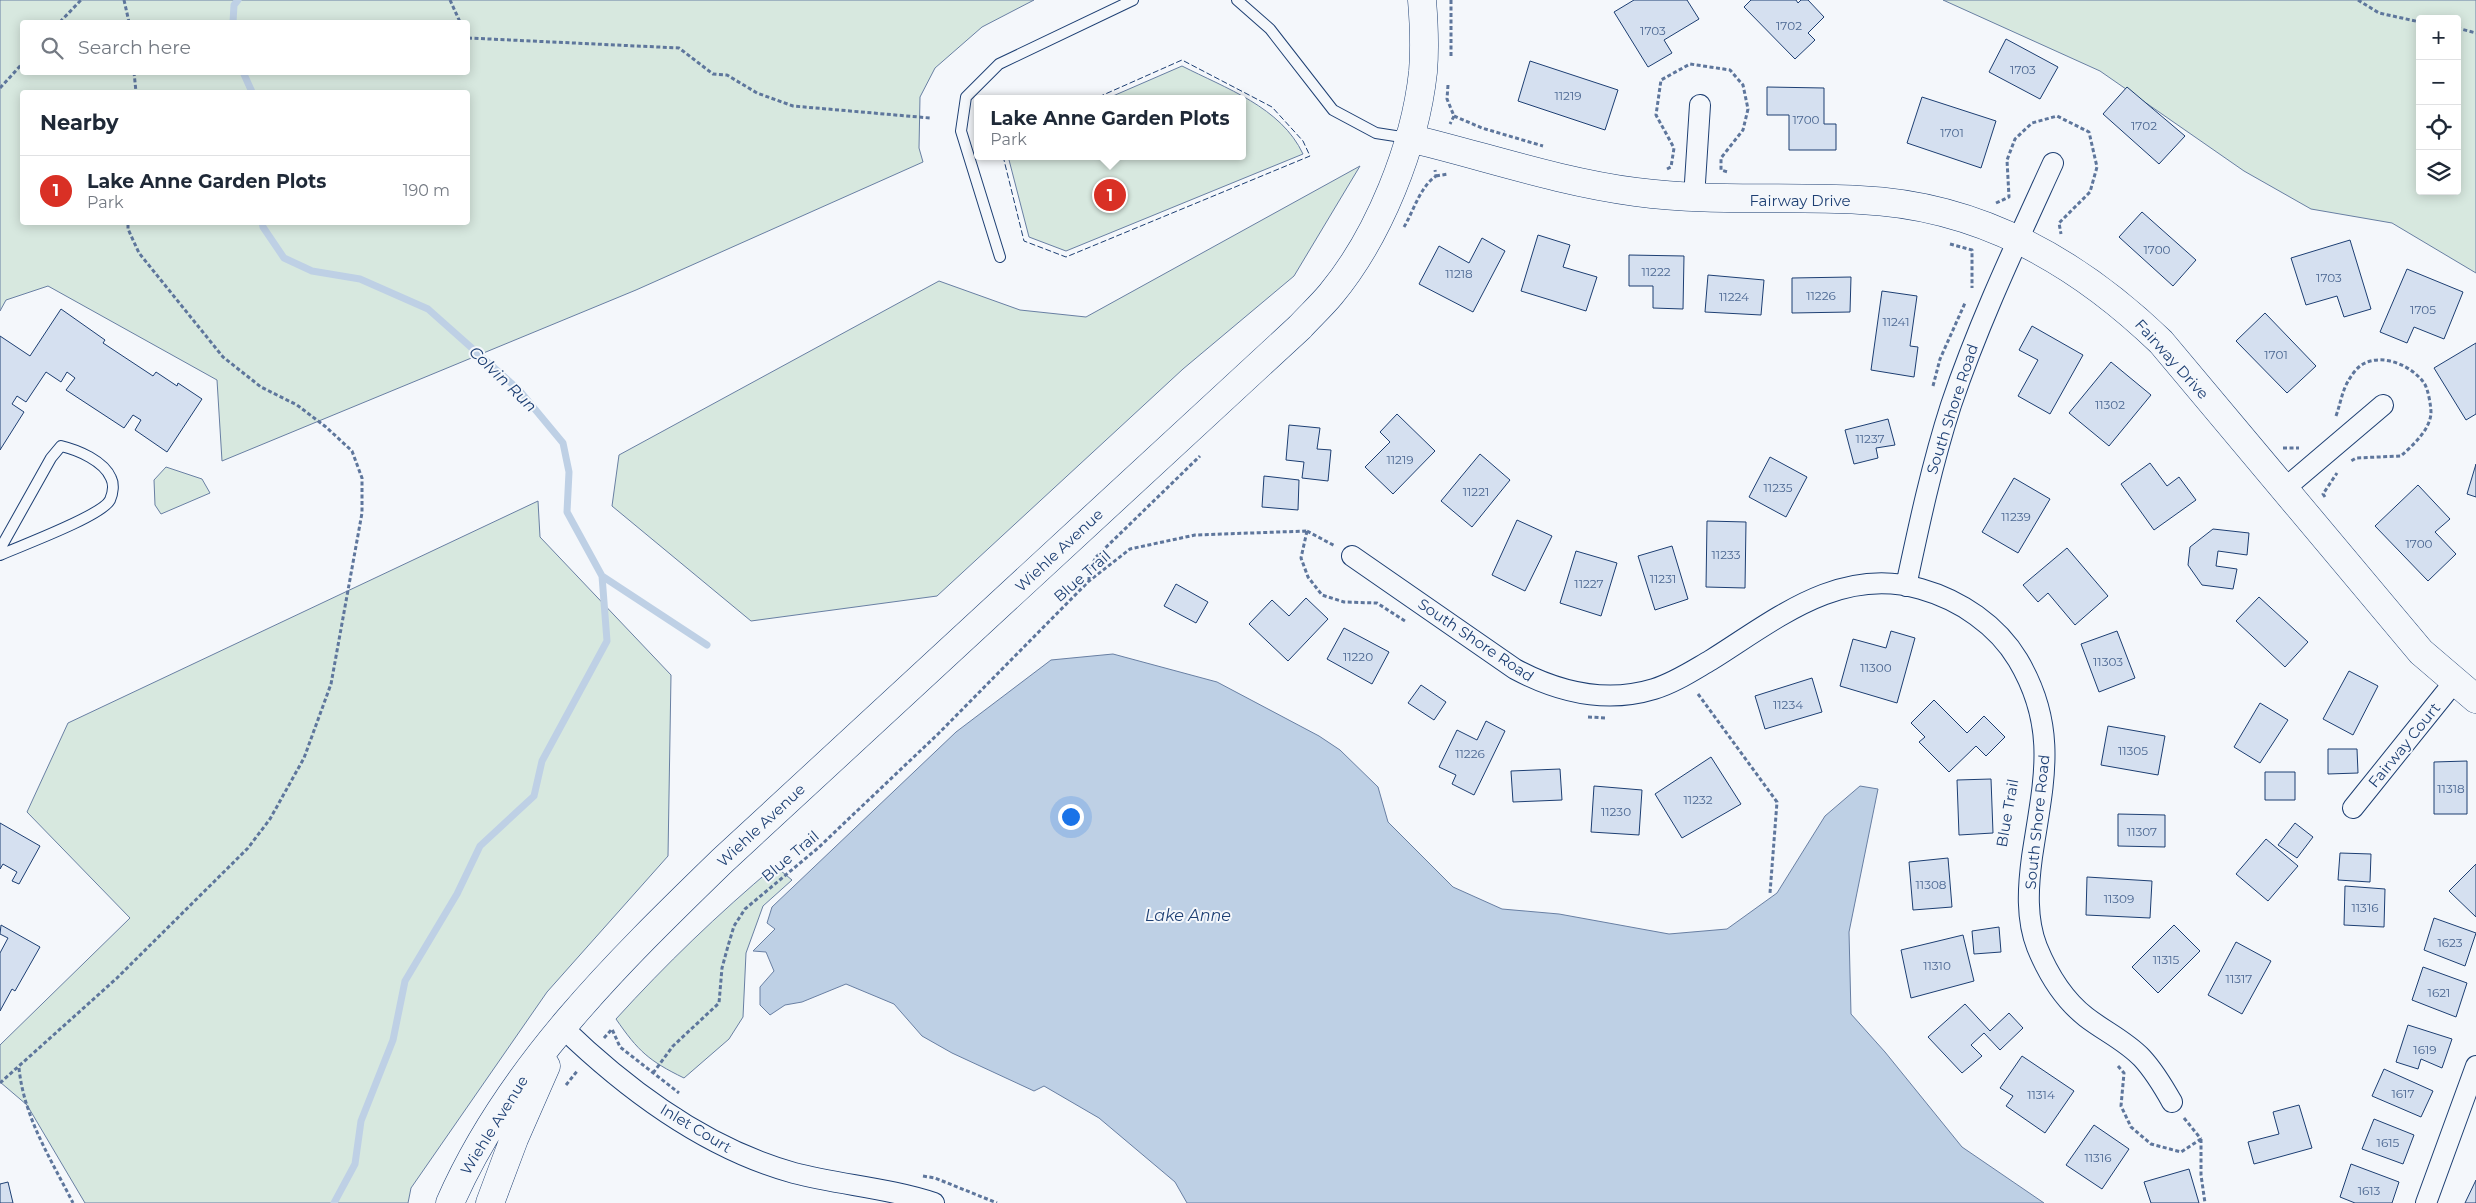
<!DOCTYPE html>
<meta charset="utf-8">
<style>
:root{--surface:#fff;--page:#f2f2f3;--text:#1f2937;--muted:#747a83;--line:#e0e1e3;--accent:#d93025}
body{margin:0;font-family:Montserrat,sans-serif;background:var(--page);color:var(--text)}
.controls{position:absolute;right:15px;top:15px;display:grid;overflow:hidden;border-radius:5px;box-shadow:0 2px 12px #0003}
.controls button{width:45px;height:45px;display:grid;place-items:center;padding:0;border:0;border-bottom:1px solid var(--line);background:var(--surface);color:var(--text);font:25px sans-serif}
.you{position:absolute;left:1070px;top:816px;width:18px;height:18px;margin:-12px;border:4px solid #fff;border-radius:50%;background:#1a73e8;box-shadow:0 0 0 8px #1a73e833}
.badge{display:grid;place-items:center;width:32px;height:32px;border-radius:50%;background:var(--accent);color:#fff;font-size:16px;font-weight:700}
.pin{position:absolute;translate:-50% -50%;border:2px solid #fff;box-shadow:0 1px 5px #0006}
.popup{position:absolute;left:974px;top:95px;width:272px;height:65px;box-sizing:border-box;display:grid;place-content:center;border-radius:5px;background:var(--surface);filter:drop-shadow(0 1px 4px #0005);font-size:16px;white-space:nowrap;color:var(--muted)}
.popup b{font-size:19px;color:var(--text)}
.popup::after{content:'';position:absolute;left:50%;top:100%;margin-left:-10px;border:10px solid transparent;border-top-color:var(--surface)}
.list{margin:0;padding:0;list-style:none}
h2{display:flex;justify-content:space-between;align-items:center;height:65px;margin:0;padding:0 20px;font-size:21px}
h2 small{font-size:16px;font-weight:400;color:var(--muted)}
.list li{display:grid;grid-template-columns:32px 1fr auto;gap:15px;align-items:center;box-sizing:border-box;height:70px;padding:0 20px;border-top:1px solid var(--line)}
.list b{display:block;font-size:19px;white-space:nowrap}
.list p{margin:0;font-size:16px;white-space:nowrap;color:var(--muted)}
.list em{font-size:16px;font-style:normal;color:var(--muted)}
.icon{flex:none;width:28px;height:28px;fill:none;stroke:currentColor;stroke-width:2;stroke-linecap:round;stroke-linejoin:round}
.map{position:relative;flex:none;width:2476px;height:1203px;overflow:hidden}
.search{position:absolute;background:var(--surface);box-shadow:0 2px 12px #0003;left:20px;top:20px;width:450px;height:55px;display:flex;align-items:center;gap:12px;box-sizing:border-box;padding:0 18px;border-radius:5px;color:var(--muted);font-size:19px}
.panel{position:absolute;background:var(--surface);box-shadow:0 2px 12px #0003;left:20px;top:90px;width:450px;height:135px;border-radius:5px}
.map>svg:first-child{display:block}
.green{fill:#d7e8df;stroke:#687fa3;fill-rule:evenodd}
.water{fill:#bed0e5;stroke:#687fa3}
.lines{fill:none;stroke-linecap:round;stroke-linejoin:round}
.stream{stroke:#bed0e5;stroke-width:7}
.building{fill:#d5e0f0;stroke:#1d3f73}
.lane-casing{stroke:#1d3f73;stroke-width:12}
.street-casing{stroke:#1d3f73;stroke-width:22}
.secondary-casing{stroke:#1d3f73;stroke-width:29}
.path{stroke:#5e769c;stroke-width:3;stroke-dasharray:4 2.5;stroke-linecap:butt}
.lane{stroke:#f4f7fb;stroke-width:10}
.street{stroke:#f4f7fb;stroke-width:20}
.secondary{stroke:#f4f7fb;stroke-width:28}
.fence{stroke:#1d3f73;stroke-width:1;stroke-dasharray:6 2.5;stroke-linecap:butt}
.labels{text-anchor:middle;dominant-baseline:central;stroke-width:4;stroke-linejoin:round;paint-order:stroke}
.number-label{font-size:12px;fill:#4b6792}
.street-label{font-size:15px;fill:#1d3f73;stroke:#f4f7fb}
.water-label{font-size:16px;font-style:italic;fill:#1d3f73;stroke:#f4f7fb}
</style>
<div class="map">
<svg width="2476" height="1203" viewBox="0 0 2476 1203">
<rect width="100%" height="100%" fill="#f4f7fb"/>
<path class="green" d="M0 0H1034L982 27 935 68 920 97 919 148 923 162 636 290 222 461 217 380 48 286 6 300 0 311ZM22 22H468V72H22ZM468 92V222H22V92Z
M1943 0H2476V273L2392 223 2311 209 2244 171 2100 71ZM2420 19H2457V191H2420Z
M1182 66C1225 88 1281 107 1303 154L1066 251 1029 237 1008 156H1242V99H1106Z
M1360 166 1294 276 1183 369 937 596 751 621 612 506 619 455 939 281 1020 310 1086 317Z
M166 467 202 479 210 493 161 514 155 505 154 480Z
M538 501 540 537 671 675 668 856 547 992 411 1188 408 1203H85L27 1105 0 1082V1045L130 918 27 812 68 723Z
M775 866 792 880 763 906 746 953 743 1017 729 1039 684 1078C649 1061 638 1051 616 1019 666 964 718 914 775 866Z"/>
<path class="water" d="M1113 654 1217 682 1319 736 1340 750 1378 787 1388 822 1453 887 1502 909 1559 914 1669 934 1727 929 1777 893 1825 816 1860 786 1878 789 1849 932 1851 1014 1885 1052 1962 1147 2044 1203H1187L1175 1182 1099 1118 1044 1086 1034 1091 952 1053 922 1036 894 1004 846 984 802 1002 785 1005 770 1015 760 1005V987L774 971 766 952 753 951 775 929 767 923 772 907 956 732 1051 660Z"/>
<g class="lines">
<path class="stream" d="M233 22 234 5 238 0
M243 72 252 92
M262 222 263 227 284 258 312 271 360 279 428 309 519 390 563 443 569 472 567 512 602 576 707 645
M334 1203 355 1164 361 1121 393 1040 405 981 457 894 480 846 534 796 542 761 607 641 602 576"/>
</g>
<path class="building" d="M1634 0H1687L1699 19 1664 40 1672 53 1648 67 1614 12Z
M1751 0H1796L1798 3 1801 0H1808L1824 17 1808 33 1815 40 1795 59 1744 7Z
M2006 39 2058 67 2040 99 1989 72Z
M1530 61 1618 90 1605 130 1518 101Z
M1767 87 1824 88V124H1836V150H1789V115H1767Z
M2127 87 2185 136 2159 164 2103 114Z
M1922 97 1996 121 1981 168 1907 143Z
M2142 212 2196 260 2173 286 2119 237Z
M1538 235 1570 245 1563 267 1597 277 1586 311 1521 291Z
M1482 238 1505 251 1473 312 1419 284 1439 246 1469 263Z
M2350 240 2371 309 2344 317 2337 296 2306 305 2291 258Z
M1629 255 1684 256 1683 309 1653 308V286H1629Z
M2407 269 2463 292 2444 339 2414 327 2407 343 2380 332Z
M1708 275 1764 280 1761 315 1705 312Z
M1851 277 1850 312 1792 313V278Z
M1882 291 1917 296 1910 346 1918 347 1914 377 1871 370Z
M61 309 105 340 103 343 153 376 156 372 177 386 178 383 202 399 167 452 135 430 141 420 133 415 124 428 66 390 75 378 67 372 61 382 46 372 26 402 17 396 12 404 24 412 0 450V336L30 356Z
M2265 313 2316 366 2287 393 2236 341Z
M2032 326 2083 355 2050 414 2018 396 2038 360 2019 350Z
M2476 343V414L2466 420 2434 368Z
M2111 362 2151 395 2109 446 2069 413Z
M1397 414 1435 451 1393 494 1365 467 1390 442 1380 432Z
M1888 419 1895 445 1876 448 1878 458 1854 464 1845 430Z
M1289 425 1320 428 1317 449 1331 450 1328 481 1302 478 1304 462 1286 460Z
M1480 454 1510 480 1472 527 1441 501Z
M1770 457 1807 477 1786 517 1749 497Z
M2150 463 2167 486 2179 477 2196 500 2154 530 2121 484Z
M2476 464V497L2467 494Z
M1264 476 1299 480 1298 510 1262 507Z
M2014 478 2050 499 2018 553 1982 532Z
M2418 485 2450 519 2435 532 2456 554 2428 581 2375 526Z
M1517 520 1552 536 1525 591 1492 575Z
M1707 521 1746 522 1745 588 1706 587Z
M2213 529 2249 533 2247 555 2218 551 2216 566 2237 569 2233 589 2202 585 2188 565 2190 547Z
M1672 546 1688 599 1655 610 1638 556Z
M2067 548 2108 596 2075 625 2048 593 2038 602 2023 585Z
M1576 551 1617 563 1601 616 1560 603Z
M1176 584 1208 602 1196 623 1164 606Z
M2259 597 2308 642 2285 667 2236 621Z
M1306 598 1328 619 1288 661 1249 624 1272 600 1289 616Z
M1344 628 1389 652 1372 684 1327 659Z
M1891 631 1915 638 1897 703 1840 686 1853 639 1886 648Z
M2117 631 2135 678 2099 692 2081 644Z
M2349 671 2378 686 2353 735 2323 719Z
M1812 678 1822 712 1765 729 1755 696Z
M1421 685 1446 702 1434 720 1408 703Z
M1934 700 1967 733 1984 716 2005 737 1986 756 1976 746 1949 772 1919 742 1925 737 1911 723Z
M2260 703 2288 720 2260 763 2234 747Z
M1486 721 1505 731 1474 795 1452 784 1456 775 1439 767 1457 730 1477 740Z
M2108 726 2165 736 2158 775 2101 765Z
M2328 749H2357L2358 773 2328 774Z
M1711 757 1741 804 1682 838 1655 794Z
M2467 761V814H2434V762Z
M1560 769 1562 800 1513 802 1511 771Z
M2265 772H2295V800H2265Z
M1991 779 1993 833 1959 835 1957 780Z
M1594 786 1642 790 1639 835 1591 832Z
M2118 814 2165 815V847L2118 846Z
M0 823 40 846 19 884 12 881 17 872 3 864 0 869Z
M2295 823 2313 837 2297 858 2278 845Z
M2266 839 2298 866 2268 901 2236 874Z
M2340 853 2371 854 2370 882 2338 880Z
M1948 858 1952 907 1913 910 1909 862Z
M2476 864V917L2449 891Z
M2087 877 2152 881 2150 918 2086 915Z
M2345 886 2385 889 2384 927 2344 925Z
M2434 918 2476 933 2465 966 2424 950Z
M1 925 40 947 15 991 12 989 0 1011V953L8 938 0 934Z
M2174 925 2200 951 2158 993 2132 967Z
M1999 927 2001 952 1974 954 1972 931Z
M1963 935 1974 981 1911 998 1901 950Z
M2236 942 2271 961 2242 1014 2208 995Z
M2423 967 2467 983 2456 1017 2412 1000Z
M1965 1004 1990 1031 2009 1013 2023 1028 2000 1050 1984 1033 1971 1045 1982 1056 1962 1073 1928 1037Z
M2408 1025 2452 1039 2442 1068 2421 1059 2418 1069 2396 1062Z
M2022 1056 2074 1091 2045 1133 2006 1106 2013 1096 2000 1088Z
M2384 1069 2433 1091 2421 1117 2372 1096Z
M2299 1105 2312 1148 2254 1164 2248 1142 2279 1134 2273 1112Z
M2374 1119 2414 1135 2403 1164 2362 1149Z
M2094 1125 2129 1149 2102 1189 2066 1165Z
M2351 1164 2399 1182 2392 1203H2355L2340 1197Z
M2189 1169 2199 1203H2151L2144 1182Z
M2476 1180V1203H2465Z
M8 1182 13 1203H0V1184Z"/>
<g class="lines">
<g class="lane-casing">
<path id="lane" d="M1237 0 1270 29 1333 110 1376 133 1408 138
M1000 257 961 131 966 97 999 64 1133 0
M0 549 51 458 61 446C78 450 104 461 111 478 114 484 113 493 110 500 102 516 20 546 0 555"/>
</g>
<g class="street-casing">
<path id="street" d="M1694 198 1700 105
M2284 489 2383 405
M1352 556 1515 669C1558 692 1605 704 1654 689 1674 683 1692 671 1711 660 1775 620 1840 565 1921 589 1960 600 1997 625 2018 660 2059 729 2043 783 2032 857 2028 887 2026 919 2037 947 2048 974 2063 999 2086 1017 2104 1031 2126 1041 2142 1058 2154 1071 2163 1086 2172 1102
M1906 586C1919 525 1932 464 1951 405 1979 322 2017 242 2053 163
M2353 808 2455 681
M562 1027C626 1089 707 1149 794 1173 840 1185 889 1188 934 1203
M2426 1203 2476 1066"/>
</g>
<g class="secondary-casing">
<path id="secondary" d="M1409 138C1484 156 1559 182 1636 192 1711 202 1785 196 1860 200 1979 205 2077 261 2161 342L2421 652 2476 699
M450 1203C509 1068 618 962 722 861L1300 327C1310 316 1322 305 1331 294 1379 236 1415 146 1423 72 1425 48 1424 24 1422 0
M490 1203 514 1139 546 1066"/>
</g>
<path class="path" d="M124 0 129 22
M450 0 460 22
M1451 0V57
M2358 0 2379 13 2420 22
M60 22 81 0
M2457 28 2476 33
M468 38 679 48 713 74 727 75 757 93 793 106 930 118
M134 72 136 92
M1448 85 1447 99 1454 116 1450 124
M0 88 22 64
M1454 116 1482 128 1543 146
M1667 169 1671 167 1674 148 1656 115 1661 80 1690 64 1730 70 1743 85 1748 109 1743 130 1721 158V170L1728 172
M1436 176 1448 174
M1996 203 2009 197 2007 160 2015 139 2032 123 2057 116 2089 132 2097 167 2090 192 2059 223 2061 234
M1404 227C1414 210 1420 187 1436 176L1435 170
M1950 244 1972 250V288
M1933 386 1940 359 1965 303
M2336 416C2342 399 2342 387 2355 371 2373 349 2410 363 2424 383 2428 388 2431 406 2431 413 2430 430 2413 445 2401 456L2356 458 2351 461
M2283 448H2299
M2325 497 2323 494 2337 473
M1307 531 1301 558 1308 577 1322 595 1344 602 1377 603 1405 621
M1307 531 1335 546
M1089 581V571L1096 557 1200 456
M1698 694 1777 802 1770 893
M1588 717 1606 718
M604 1038 612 1029 620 1047 679 1093
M2118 1066 2124 1073 2121 1106 2131 1127 2151 1144 2181 1152 2201 1139
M19 1068C24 1118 51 1159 73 1203
M653 1073 673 1046 719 1003 722 968 728 946 734 926 745 909 818 848 939 733 1089 581 1130 549 1195 535 1307 531
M0 1083 117 978 248 848 270 819 304 758 331 684 362 513V478L352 451 326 427 297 405 261 387 223 357 139 253 128 229V222
M566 1085 578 1070
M2184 1118 2201 1139
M2201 1139V1175L2205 1203
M923 1176 935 1178 997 1203"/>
<use href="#lane" class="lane"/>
<use href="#street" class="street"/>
<use href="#secondary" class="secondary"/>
<path class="fence" d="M1003 156 1024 241 1066 257 1310 156 1303 141 1272 107 1182 60 1094 99"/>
</g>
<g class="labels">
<g class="number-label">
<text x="1789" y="25">1702</text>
<text x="1653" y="30">1703</text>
<text x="2023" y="69">1703</text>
<text x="1568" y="95">11219</text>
<text x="1806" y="119">1700</text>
<text x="2144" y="125">1702</text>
<text x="1952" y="132">1701</text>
<text x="2157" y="249">1700</text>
<text x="1656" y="271">11222</text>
<text x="1459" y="273">11218</text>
<text x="2329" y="277">1703</text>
<text x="1821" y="295">11226</text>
<text x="1734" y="296">11224</text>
<text x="2423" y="309">1705</text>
<text x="1896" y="321">11241</text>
<text x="2276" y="354">1701</text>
<text x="2110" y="404">11302</text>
<text x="1870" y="438">11237</text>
<text x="1400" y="459">11219</text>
<text x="1778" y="487">11235</text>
<text x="1476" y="491">11221</text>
<text x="2016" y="516">11239</text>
<text x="2419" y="543">1700</text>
<text x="1726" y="554">11233</text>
<text x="1663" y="578">11231</text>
<text x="1589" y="583">11227</text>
<text x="1358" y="656">11220</text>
<text x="2108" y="661">11303</text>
<text x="1876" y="667">11300</text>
<text x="1788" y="704">11234</text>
<text x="2133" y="750">11305</text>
<text x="1470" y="753">11226</text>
<text x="2451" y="788">11318</text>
<text x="1698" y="799">11232</text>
<text x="1616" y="811">11230</text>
<text x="2142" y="831">11307</text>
<text x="1931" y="884">11308</text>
<text x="2119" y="898">11309</text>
<text x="2365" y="907">11316</text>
<text x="2450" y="942">1623</text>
<text x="2166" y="959">11315</text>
<text x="1937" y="965">11310</text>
<text x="2239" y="978">11317</text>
<text x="2439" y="992">1621</text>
<text x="2425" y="1049">1619</text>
<text x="2403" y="1093">1617</text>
<text x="2041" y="1094">11314</text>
<text x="2388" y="1142">1615</text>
<text x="2098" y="1157">11316</text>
<text x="2369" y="1190">1613</text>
</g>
<g class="street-label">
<text x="1800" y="200">Fairway Drive</text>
<text transform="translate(2172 359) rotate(48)">Fairway Drive</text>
<text transform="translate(1952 409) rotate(-72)">South Shore Road</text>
<text transform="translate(1059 550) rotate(-43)">Wiehle Avenue</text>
<text transform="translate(1082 576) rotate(-41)">Blue Trail</text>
<text transform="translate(1476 640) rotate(34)">South Shore Road</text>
<text transform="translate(2404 745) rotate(-51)">Fairway Court</text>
<text transform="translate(2007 813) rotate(-80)">Blue Trail</text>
<text transform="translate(2037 822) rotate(-84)">South Shore Road</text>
<text transform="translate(761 825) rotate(-43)">Wiehle Avenue</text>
<text transform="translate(790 856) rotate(-40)">Blue Trail</text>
<text transform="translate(494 1125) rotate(-58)">Wiehle Avenue</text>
<text transform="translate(696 1128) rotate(31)">Inlet Court</text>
</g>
<g class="water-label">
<text transform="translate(503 379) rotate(44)">Colvin Run</text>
<text x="1188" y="915">Lake Anne</text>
</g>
</g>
</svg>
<div class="controls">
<button>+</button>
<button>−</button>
<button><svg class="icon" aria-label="locate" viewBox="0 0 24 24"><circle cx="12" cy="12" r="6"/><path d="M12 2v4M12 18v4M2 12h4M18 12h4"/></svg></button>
<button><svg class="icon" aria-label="layers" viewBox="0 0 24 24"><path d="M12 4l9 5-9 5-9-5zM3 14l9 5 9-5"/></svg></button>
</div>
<div class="you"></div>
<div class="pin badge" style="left:1110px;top:195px">1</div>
<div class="popup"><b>Lake Anne Garden Plots</b>Park</div>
<div class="search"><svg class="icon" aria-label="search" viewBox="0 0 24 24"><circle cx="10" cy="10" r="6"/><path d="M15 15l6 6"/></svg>Search here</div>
<section class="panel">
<h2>Nearby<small></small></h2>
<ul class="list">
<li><span class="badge">1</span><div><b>Lake Anne Garden Plots</b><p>Park</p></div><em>190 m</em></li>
</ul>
</section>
</div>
